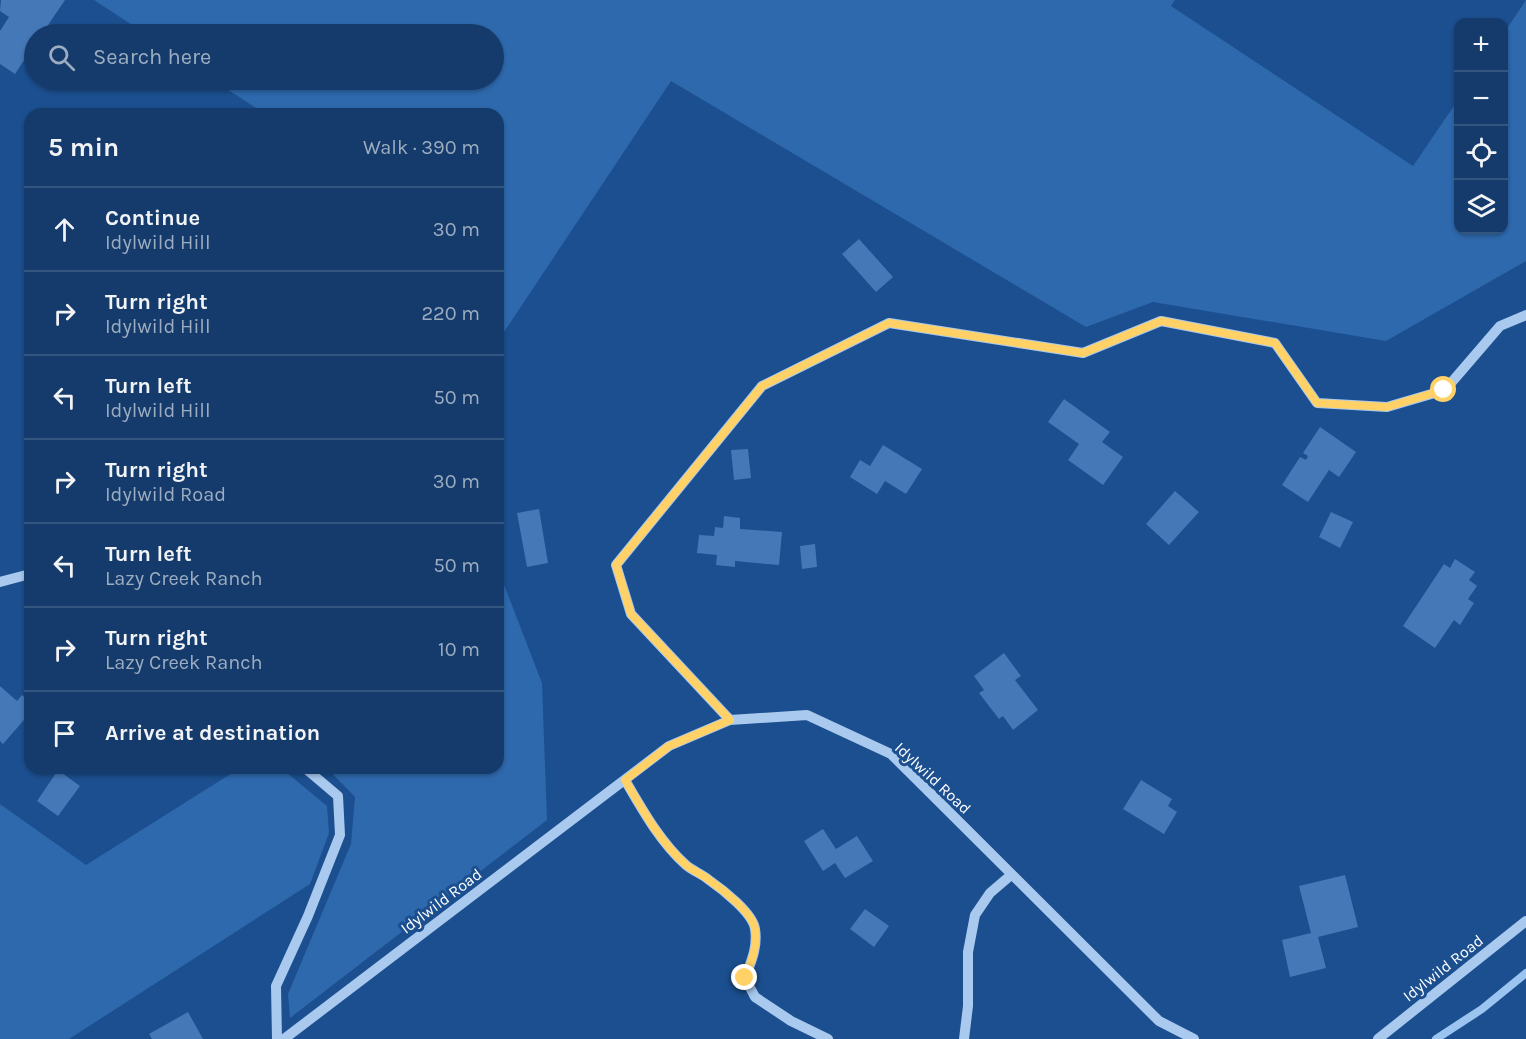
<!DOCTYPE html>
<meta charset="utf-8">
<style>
:root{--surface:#143b6b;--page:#1d4271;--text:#f1f3f6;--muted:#9dadc1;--line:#33557e}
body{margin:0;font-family:Karla,sans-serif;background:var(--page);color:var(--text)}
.controls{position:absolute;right:18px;top:18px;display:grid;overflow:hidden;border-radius:12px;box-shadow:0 2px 4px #0004}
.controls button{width:54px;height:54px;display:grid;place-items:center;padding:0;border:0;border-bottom:2px solid var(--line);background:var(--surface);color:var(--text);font:30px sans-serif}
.stop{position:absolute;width:18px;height:18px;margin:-14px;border:4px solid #ffd166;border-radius:50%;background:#fff}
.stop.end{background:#ffd166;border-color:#fff;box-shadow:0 2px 6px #0008}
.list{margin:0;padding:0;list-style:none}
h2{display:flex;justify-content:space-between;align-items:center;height:78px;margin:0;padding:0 24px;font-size:26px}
h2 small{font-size:20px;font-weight:400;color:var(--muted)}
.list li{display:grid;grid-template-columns:39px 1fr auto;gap:18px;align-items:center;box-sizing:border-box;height:84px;padding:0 24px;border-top:2px solid var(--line)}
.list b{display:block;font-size:22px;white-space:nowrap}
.list p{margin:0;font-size:20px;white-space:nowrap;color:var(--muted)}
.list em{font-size:20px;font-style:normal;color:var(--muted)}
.icon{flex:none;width:33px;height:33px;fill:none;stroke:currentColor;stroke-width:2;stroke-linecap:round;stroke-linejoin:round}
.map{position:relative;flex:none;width:1526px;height:1039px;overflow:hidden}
.search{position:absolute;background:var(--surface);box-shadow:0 2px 4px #0004;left:24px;top:24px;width:480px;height:66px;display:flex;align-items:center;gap:15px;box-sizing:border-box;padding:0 21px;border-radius:33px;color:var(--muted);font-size:22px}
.panel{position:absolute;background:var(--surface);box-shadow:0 2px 4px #0004;left:24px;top:108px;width:480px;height:666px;border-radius:18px}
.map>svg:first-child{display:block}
.green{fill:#2e69ad}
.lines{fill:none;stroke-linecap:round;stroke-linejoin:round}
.stream{stroke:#9cc4f0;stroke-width:8}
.building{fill:#4478b7}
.minor{stroke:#a9c9ee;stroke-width:10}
.route{stroke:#ffd166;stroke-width:8}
.labels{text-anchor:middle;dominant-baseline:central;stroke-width:6;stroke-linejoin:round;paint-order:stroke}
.street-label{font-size:16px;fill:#fff;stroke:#1b4f8f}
</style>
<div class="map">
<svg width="1526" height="1039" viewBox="0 0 1526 1039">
<rect width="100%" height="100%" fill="#1b4f8f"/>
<path class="green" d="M94 0H1175L1171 6 1413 166 1458 100V230H1504V33L1526 0V261L1386 341 1153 302 1086 327 671 81 498 341V114H265L213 80H494V34H146Z
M498 569 542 683 547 820 290 1018 288 994 351 844 355 797 327 768H498Z
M240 768H281L327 806 329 833 310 884 69 1039H0V804L86 865Z"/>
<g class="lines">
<path class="stream" d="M1436 1039 1482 1009 1526 973"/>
</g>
<path class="building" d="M1 0H65L42 34H34V45L15 74 0 64V31L9 17 0 11Z
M859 239 893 277 876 292 842 254Z
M1064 399 1110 432 1102 442 1123 457 1103 485 1068 460 1079 444 1048 422Z
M1320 427 1356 452 1339 477 1329 470 1308 502 1282 485 1300 457 1306 460 1308 456 1303 453Z
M883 445 922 469 906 494 885 481 877 494 850 477 860 460 870 466Z
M748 449 751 478 734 480 731 450Z
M1175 491 1199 512 1169 545 1146 524Z
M539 509 548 563 527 567 517 513Z
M1331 512 1353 522 1340 548 1319 537Z
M724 516 740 518V529L782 532 779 565 735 561V567L716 565 717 555 697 553 699 535 714 536 715 527 723 528Z
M815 544 817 567 802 569 800 546Z
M1455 559 1475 572 1469 580 1477 586 1468 599 1474 603 1460 625 1454 620 1435 648 1403 626 1444 564 1450 568Z
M1004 653 1021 676 1015 680 1038 710 1013 730 1003 716 999 719 979 693 984 690 974 676Z
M0 686 17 701 22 695 30 702V713L3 744 0 741Z
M58 770 80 786 58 816 37 801Z
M1141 780 1172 799 1168 806 1177 812 1164 834 1123 809Z
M823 829 836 849 857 836 873 861 845 878 835 863 823 871 804 841Z
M1345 875 1358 927 1318 937 1326 968 1290 977 1282 940 1311 933 1299 886Z
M865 909 889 926 874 947 850 929Z
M188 1012 203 1039H152L149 1034Z"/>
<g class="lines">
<path class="minor" d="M0 582 30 574
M730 720 631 614 616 565 762 386 889 323 1083 353 1161 321 1275 343 1317 403 1387 407 1445 390 1500 326 1526 315
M625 780C642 809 660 842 686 865 693 871 702 874 709 880 722 889 753 913 755 929 758 947 751 962 745 978L755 997 791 1021 828 1039
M277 1039 276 986 308 916 340 835 338 796 305 768
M284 1039 669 746 730 720 807 715 891 754 1159 1021 1194 1039
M964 1039 968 1006V952L975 915 990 893 1011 875
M1378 1039 1526 921"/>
</g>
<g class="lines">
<path class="route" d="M745 978C751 962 758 947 755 929 753 913 722 889 709 880 702 874 693 871 686 865 660 842 642 809 625 780L669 746 730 720 631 614 616 565 762 386 889 323 1083 353 1161 321 1275 343 1317 403 1387 407 1444 390"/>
</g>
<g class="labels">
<g class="street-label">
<text transform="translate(933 778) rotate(43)">Idylwild Road</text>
<text transform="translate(441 901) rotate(-37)">Idylwild Road</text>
<text transform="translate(1443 968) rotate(-38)">Idylwild Road</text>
</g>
</g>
</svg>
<div class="controls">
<button>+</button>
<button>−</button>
<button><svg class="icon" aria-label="locate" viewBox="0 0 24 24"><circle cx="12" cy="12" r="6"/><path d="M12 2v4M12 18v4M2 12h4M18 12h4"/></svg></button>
<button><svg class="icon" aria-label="layers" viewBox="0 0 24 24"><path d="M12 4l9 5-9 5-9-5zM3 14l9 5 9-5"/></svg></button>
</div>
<div class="stop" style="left:1444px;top:390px"></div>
<div class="stop end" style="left:745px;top:978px"></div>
<div class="search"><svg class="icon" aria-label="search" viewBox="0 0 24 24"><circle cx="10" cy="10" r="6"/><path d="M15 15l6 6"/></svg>Search here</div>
<section class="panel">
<h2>5 min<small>Walk · 390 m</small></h2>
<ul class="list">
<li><svg class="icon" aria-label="ahead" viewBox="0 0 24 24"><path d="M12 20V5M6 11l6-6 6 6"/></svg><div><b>Continue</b><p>Idylwild Hill</p></div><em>30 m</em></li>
<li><svg class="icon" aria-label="right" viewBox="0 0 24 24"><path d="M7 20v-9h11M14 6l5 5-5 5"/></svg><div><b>Turn right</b><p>Idylwild Hill</p></div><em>220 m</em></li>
<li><svg class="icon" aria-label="left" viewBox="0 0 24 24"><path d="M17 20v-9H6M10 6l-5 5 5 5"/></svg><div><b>Turn left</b><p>Idylwild Hill</p></div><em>50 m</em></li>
<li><svg class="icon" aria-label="right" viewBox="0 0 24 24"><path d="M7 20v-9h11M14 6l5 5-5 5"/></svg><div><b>Turn right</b><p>Idylwild Road</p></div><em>30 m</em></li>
<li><svg class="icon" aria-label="left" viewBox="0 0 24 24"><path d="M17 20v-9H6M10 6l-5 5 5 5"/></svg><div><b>Turn left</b><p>Lazy Creek Ranch</p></div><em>50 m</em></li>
<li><svg class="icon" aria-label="right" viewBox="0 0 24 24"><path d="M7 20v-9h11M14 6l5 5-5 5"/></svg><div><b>Turn right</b><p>Lazy Creek Ranch</p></div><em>10 m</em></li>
<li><svg class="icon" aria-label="arrive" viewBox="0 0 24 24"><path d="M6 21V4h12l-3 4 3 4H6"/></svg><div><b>Arrive at destination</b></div></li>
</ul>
</section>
</div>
